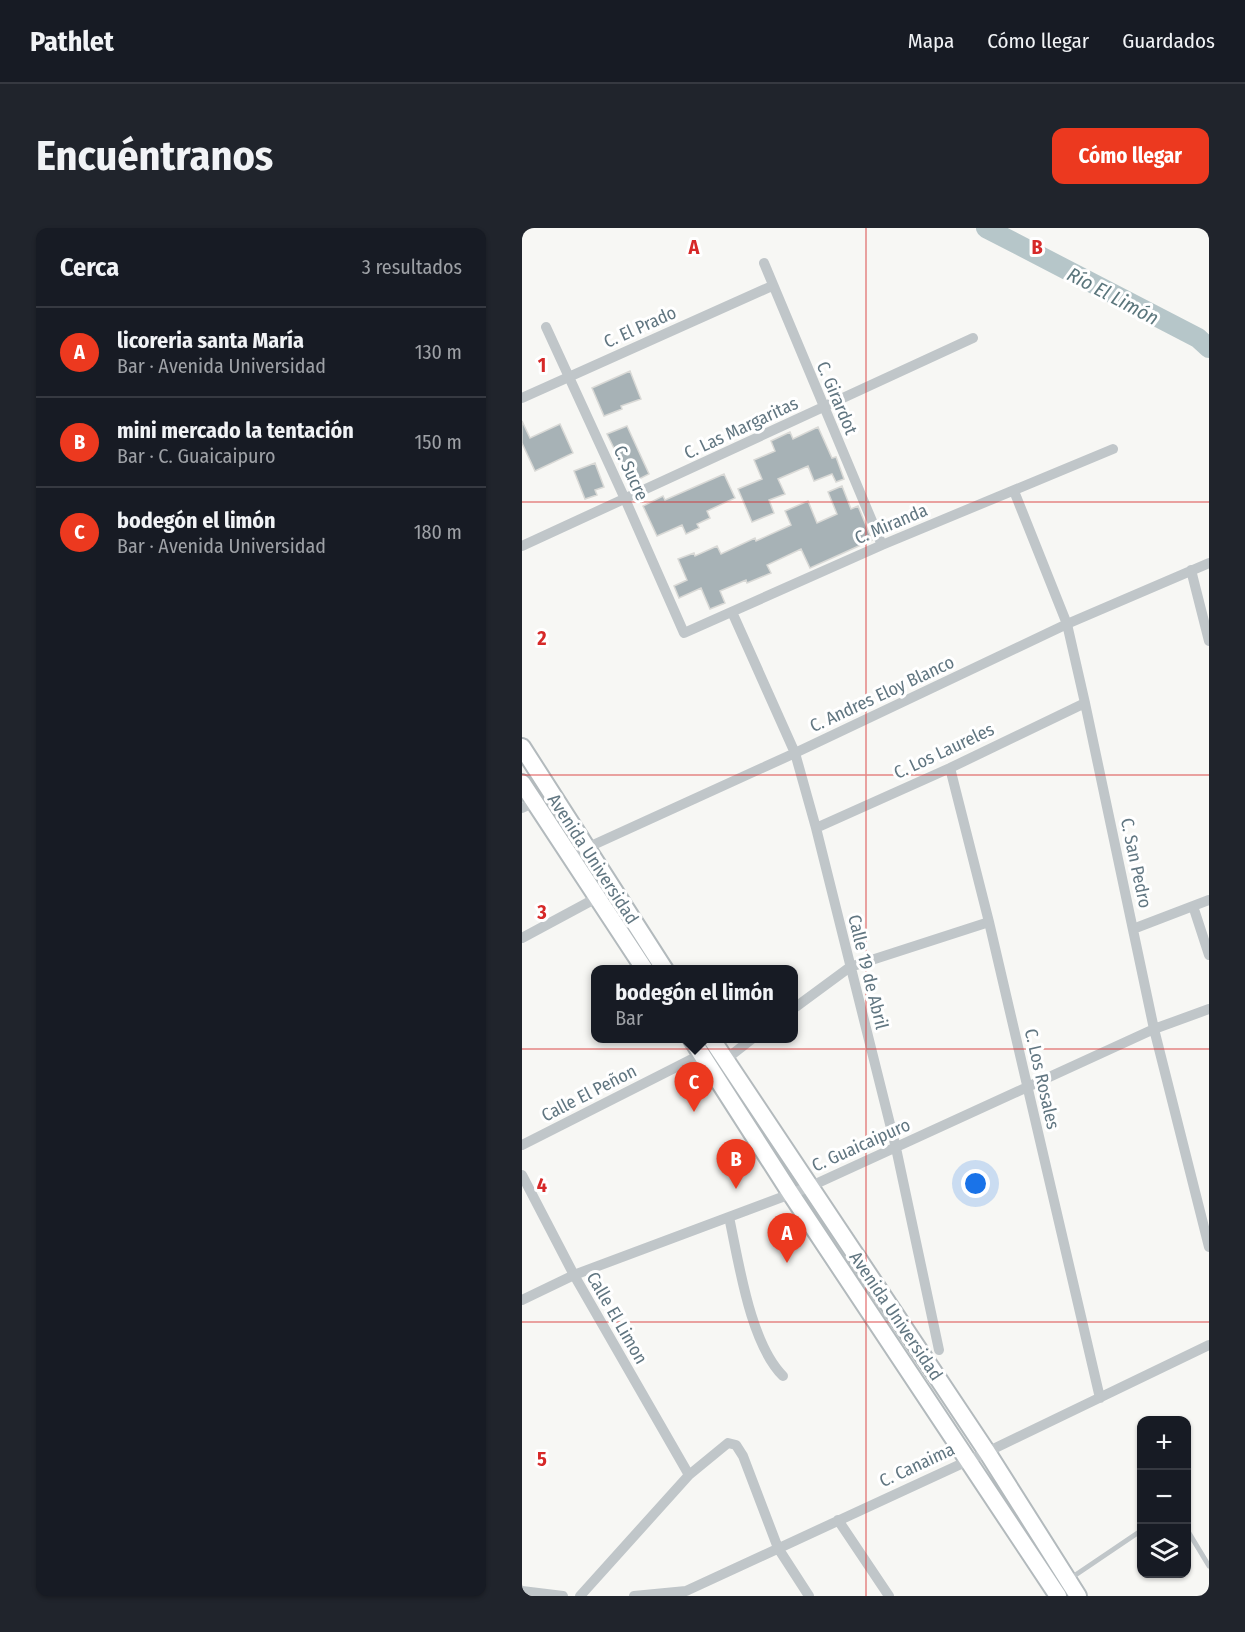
<!DOCTYPE html>
<html lang="es">
<meta charset="utf-8">
<style>
:root{--surface:#171b24;--page:#20242c;--text:#f1f3f6;--muted:#9ea1a6;--line:#363941;--accent:#ec391f}
body{margin:0;font-family:"Fira Sans Condensed",sans-serif;background:var(--page);color:var(--text)}
.controls{position:absolute;right:18px;bottom:18px;display:grid;overflow:hidden;border-radius:12px;box-shadow:0 2px 4px #0004}
.controls button{width:54px;height:54px;display:grid;place-items:center;padding:0;border:0;border-bottom:2px solid var(--line);background:var(--surface);color:var(--text);font:30px sans-serif}
.you{position:absolute;left:454px;top:956px;width:21px;height:21px;margin:-15px;border:4px solid #fff;border-radius:50%;background:#1a73e8;box-shadow:0 0 0 9px #1a73e833}
.badge{display:grid;place-items:center;width:39px;height:39px;border-radius:50%;background:var(--accent);color:#fff;font-size:20px;font-weight:700}
.pin{position:absolute;translate:-50% -50px;filter:drop-shadow(0 2px 3px #0008)}
.pin::after{content:'';position:absolute;top:32px;width:21px;height:18px;background:inherit;clip-path:polygon(0 0,100% 0,50% 100%)}
.popup{position:absolute;left:69px;top:737px;width:207px;height:78px;box-sizing:border-box;display:grid;place-content:center;border-radius:12px;background:var(--surface);filter:drop-shadow(0 2px 4px #0005);font-size:20px;white-space:nowrap;color:var(--muted)}
.popup b{font-size:22px;color:var(--text)}
.popup::after{content:'';position:absolute;left:50%;top:100%;margin-left:-12px;border:12px solid transparent;border-top-color:var(--surface)}
.list{margin:0;padding:0;list-style:none}
h2{display:flex;justify-content:space-between;align-items:center;height:78px;margin:0;padding:0 24px;font-size:26px}
h2 small{font-size:20px;font-weight:400;color:var(--muted)}
.list li{display:grid;grid-template-columns:39px 1fr auto;gap:18px;align-items:center;box-sizing:border-box;height:90px;padding:0 24px;border-top:2px solid var(--line)}
.list b{display:block;font-size:22px;white-space:nowrap}
.list p{margin:0;font-size:20px;white-space:nowrap;color:var(--muted)}
.list em{font-size:20px;font-style:normal;color:var(--muted)}
.icon{flex:none;width:33px;height:33px;fill:none;stroke:currentColor;stroke-width:2;stroke-linecap:round;stroke-linejoin:round}
.map{position:relative;flex:none;width:687px;height:1368px;overflow:hidden;border-radius:12px}
header{display:flex;align-items:center;gap:36px;box-sizing:border-box;height:84px;padding:0 30px;background:var(--surface);border-bottom:2px solid var(--line)}
header strong{font-size:28px}
nav{display:flex;gap:33px;margin-inline-start:auto;font-size:21px}
.intro{display:flex;align-items:center;justify-content:space-between;box-sizing:border-box;height:144px;padding:0 36px}
h1{margin:0;font-size:42px}
.button{padding:15px 27px;border-radius:12px;background:var(--accent);color:#fff;font-size:21px;font-weight:700}
main{display:flex;gap:36px;padding:0 36px}
aside{flex:1;background:var(--surface);border-radius:12px;box-shadow:0 2px 4px #0004}
.map>svg:first-child{display:block}
.lines{fill:none;stroke-linecap:round;stroke-linejoin:round}
.river{stroke:#b6c6c9;stroke-width:20}
.building{fill:#a7b2b6;stroke:#d9d9d6;stroke-width:1.5}
.primary-casing{stroke:#b3babd;stroke-width:20}
.lane{stroke:#c0c6c9;stroke-width:5}
.street{stroke:#c0c6c9;stroke-width:10}
.primary{stroke:#fff;stroke-width:16}
.grid{fill:none;stroke:#d62828;stroke-width:1.5;stroke-opacity:0.55}
.labels{text-anchor:middle;dominant-baseline:central;stroke-width:6;stroke-linejoin:round;paint-order:stroke}
.street-label{font-size:18px;fill:#617681;stroke:#fff}
.water-label{font-size:20px;font-style:italic;fill:#5b767c;stroke:#fff}
.grid-label{font-size:20px;text-anchor:middle;font-weight:bold;fill:#d62828;stroke:#fff;stroke-width:6;stroke-linejoin:round;paint-order:stroke}
</style>
<header>
<strong>Pathlet</strong>
<nav><a>Mapa</a><a>Cómo llegar</a><a>Guardados</a></nav>
</header>
<div class="intro"><h1>Encuéntranos</h1><a class="button">Cómo llegar</a></div>
<main>
<aside>
<h2>Cerca<small>3 resultados</small></h2>
<ul class="list">
<li><span class="badge">A</span><div><b>licoreria santa María</b><p>Bar · Avenida Universidad</p></div><em>130 m</em></li>
<li><span class="badge">B</span><div><b>mini mercado la tentación</b><p>Bar · C. Guaicaipuro</p></div><em>150 m</em></li>
<li><span class="badge">C</span><div><b>bodegón el limón</b><p>Bar · Avenida Universidad</p></div><em>180 m</em></li>
</ul>
</aside>
<div class="map">
<svg width="687" height="1368" viewBox="0 0 687 1368">
<rect width="100%" height="100%" fill="#f7f7f4"/>
<g class="lines">
<path class="river" d="M464 0 676 110 687 120"/>
</g>
<path class="building" d="M108 143 119 171 99 178 100 181 82 188 70 160Z
M0 193 8 210 38 196 51 225 13 243 0 215Z
M105 198 127 246 109 255 85 206Z
M296 199 310 230 314 229 322 251 314 254 310 246 292 253 286 238 256 251 263 266 247 272 252 285 230 294 216 261 240 251 232 232 253 223 249 213 268 204 271 211Z
M73 235 82 259 73 262 75 267 63 271 52 243Z
M202 246 213 270 185 283 188 290 175 296 177 300 164 306 160 297 135 308 121 278 141 268 143 272Z
M320 258 329 281 336 278 350 312 288 340 279 321 245 337 249 345 225 355 224 352 198 363 203 375 188 381 179 360 157 370 152 358 165 352 156 331 172 325 173 328 195 318 199 326 233 310 234 313 269 297 263 283 286 273 295 295 315 286 306 264Z"/>
<g class="lines">
<g class="primary-casing">
<path id="primary" d="M0 519 143 742
M0 555 123 742
M169 810 269 966 536 1368
M189 810 465 1224 556 1368"/>
</g>
<path class="lane" d="M664 1300 687 1338
M549 1350 620 1302"/>
<path class="street" d="M242 35 360 317
M24 99 103 271 162 405 360 317 591 221
M0 170 250 58
M492 263 545 396 563 475 632 801 687 1019
M0 318 451 110
M669 342 687 413
M210 384 273 525 294 600 374 920 417 1122
M428 540 467 694 578 1170
M0 580 13 574
M294 600 428 540 563 475
M47 628 273 525 545 396 687 335
M671 678 687 727
M611 701 687 672
M0 710 80 667
M271 781 328 739 467 694
M203 832 231 810
M0 917 180 826
M0 947 52 1047 167 1247
M207 989C217 1035 228 1115 261 1148
M0 1072 52 1047 287 959 632 801 687 781
M316 1292 367 1368
M0 1363 41 1368
M58 1368 167 1247 206 1215 214 1217 221 1228 256 1320 287 1368
M112 1368 164 1363 465 1224 687 1117"/>
<use href="#primary" class="primary"/>
</g>
<path class="grid" d="M344 0V1368M0 274H687M0 547H687M0 821H687M0 1094H687"/>
<g class="labels">
<g class="street-label">
<text transform="translate(118 99) rotate(-24)">C. El Prado</text>
<text transform="translate(315 170) rotate(67)">C. Girardot</text>
<text transform="translate(219 200) rotate(-25)">C. Las Margaritas</text>
<text transform="translate(109 245) rotate(65)">C. Sucre</text>
<text transform="translate(369 296) rotate(-23)">C. Miranda</text>
<text transform="translate(360 466) rotate(-25)">C. Andres Eloy Blanco</text>
<text transform="translate(422 523) rotate(-25)">C. Los Laureles</text>
<text transform="translate(71 631) rotate(57)">Avenida Universidad</text>
<text transform="translate(614 635) rotate(78)">C. San Pedro</text>
<text transform="translate(346 744) rotate(76)">Calle 19 de Abril</text>
<text transform="translate(520 851) rotate(77)">C. Los Rosales</text>
<text transform="translate(67 865) rotate(-27)">Calle El Peñon</text>
<text transform="translate(339 917) rotate(-24)">C. Guaicaipuro</text>
<text transform="translate(374 1088) rotate(56)">Avenida Universidad</text>
<text transform="translate(95 1090) rotate(60)">Calle El Limon</text>
<text transform="translate(395 1237) rotate(-25)">C. Canaima</text>
</g>
<g class="water-label">
<text transform="translate(591 68) rotate(28)">Río El Limón</text>
</g>
</g>
<g class="grid-label">
<text x="172" y="26">A</text>
<text x="515" y="26">B</text>
<text x="20" y="144">1</text>
<text x="20" y="417">2</text>
<text x="20" y="691">3</text>
<text x="20" y="964">4</text>
<text x="20" y="1238">5</text>
</g>
</svg>
<div class="controls">
<button>+</button>
<button>−</button>
<button><svg class="icon" aria-label="layers" viewBox="0 0 24 24"><path d="M12 4l9 5-9 5-9-5zM3 14l9 5 9-5"/></svg></button>
</div>
<div class="you"></div>
<div class="pin badge" style="left:265px;top:1035px">A</div>
<div class="pin badge" style="left:214px;top:961px">B</div>
<div class="pin badge" style="left:172px;top:884px">C</div>
<div class="popup"><b>bodegón el limón</b>Bar</div>
</div>
</main>
